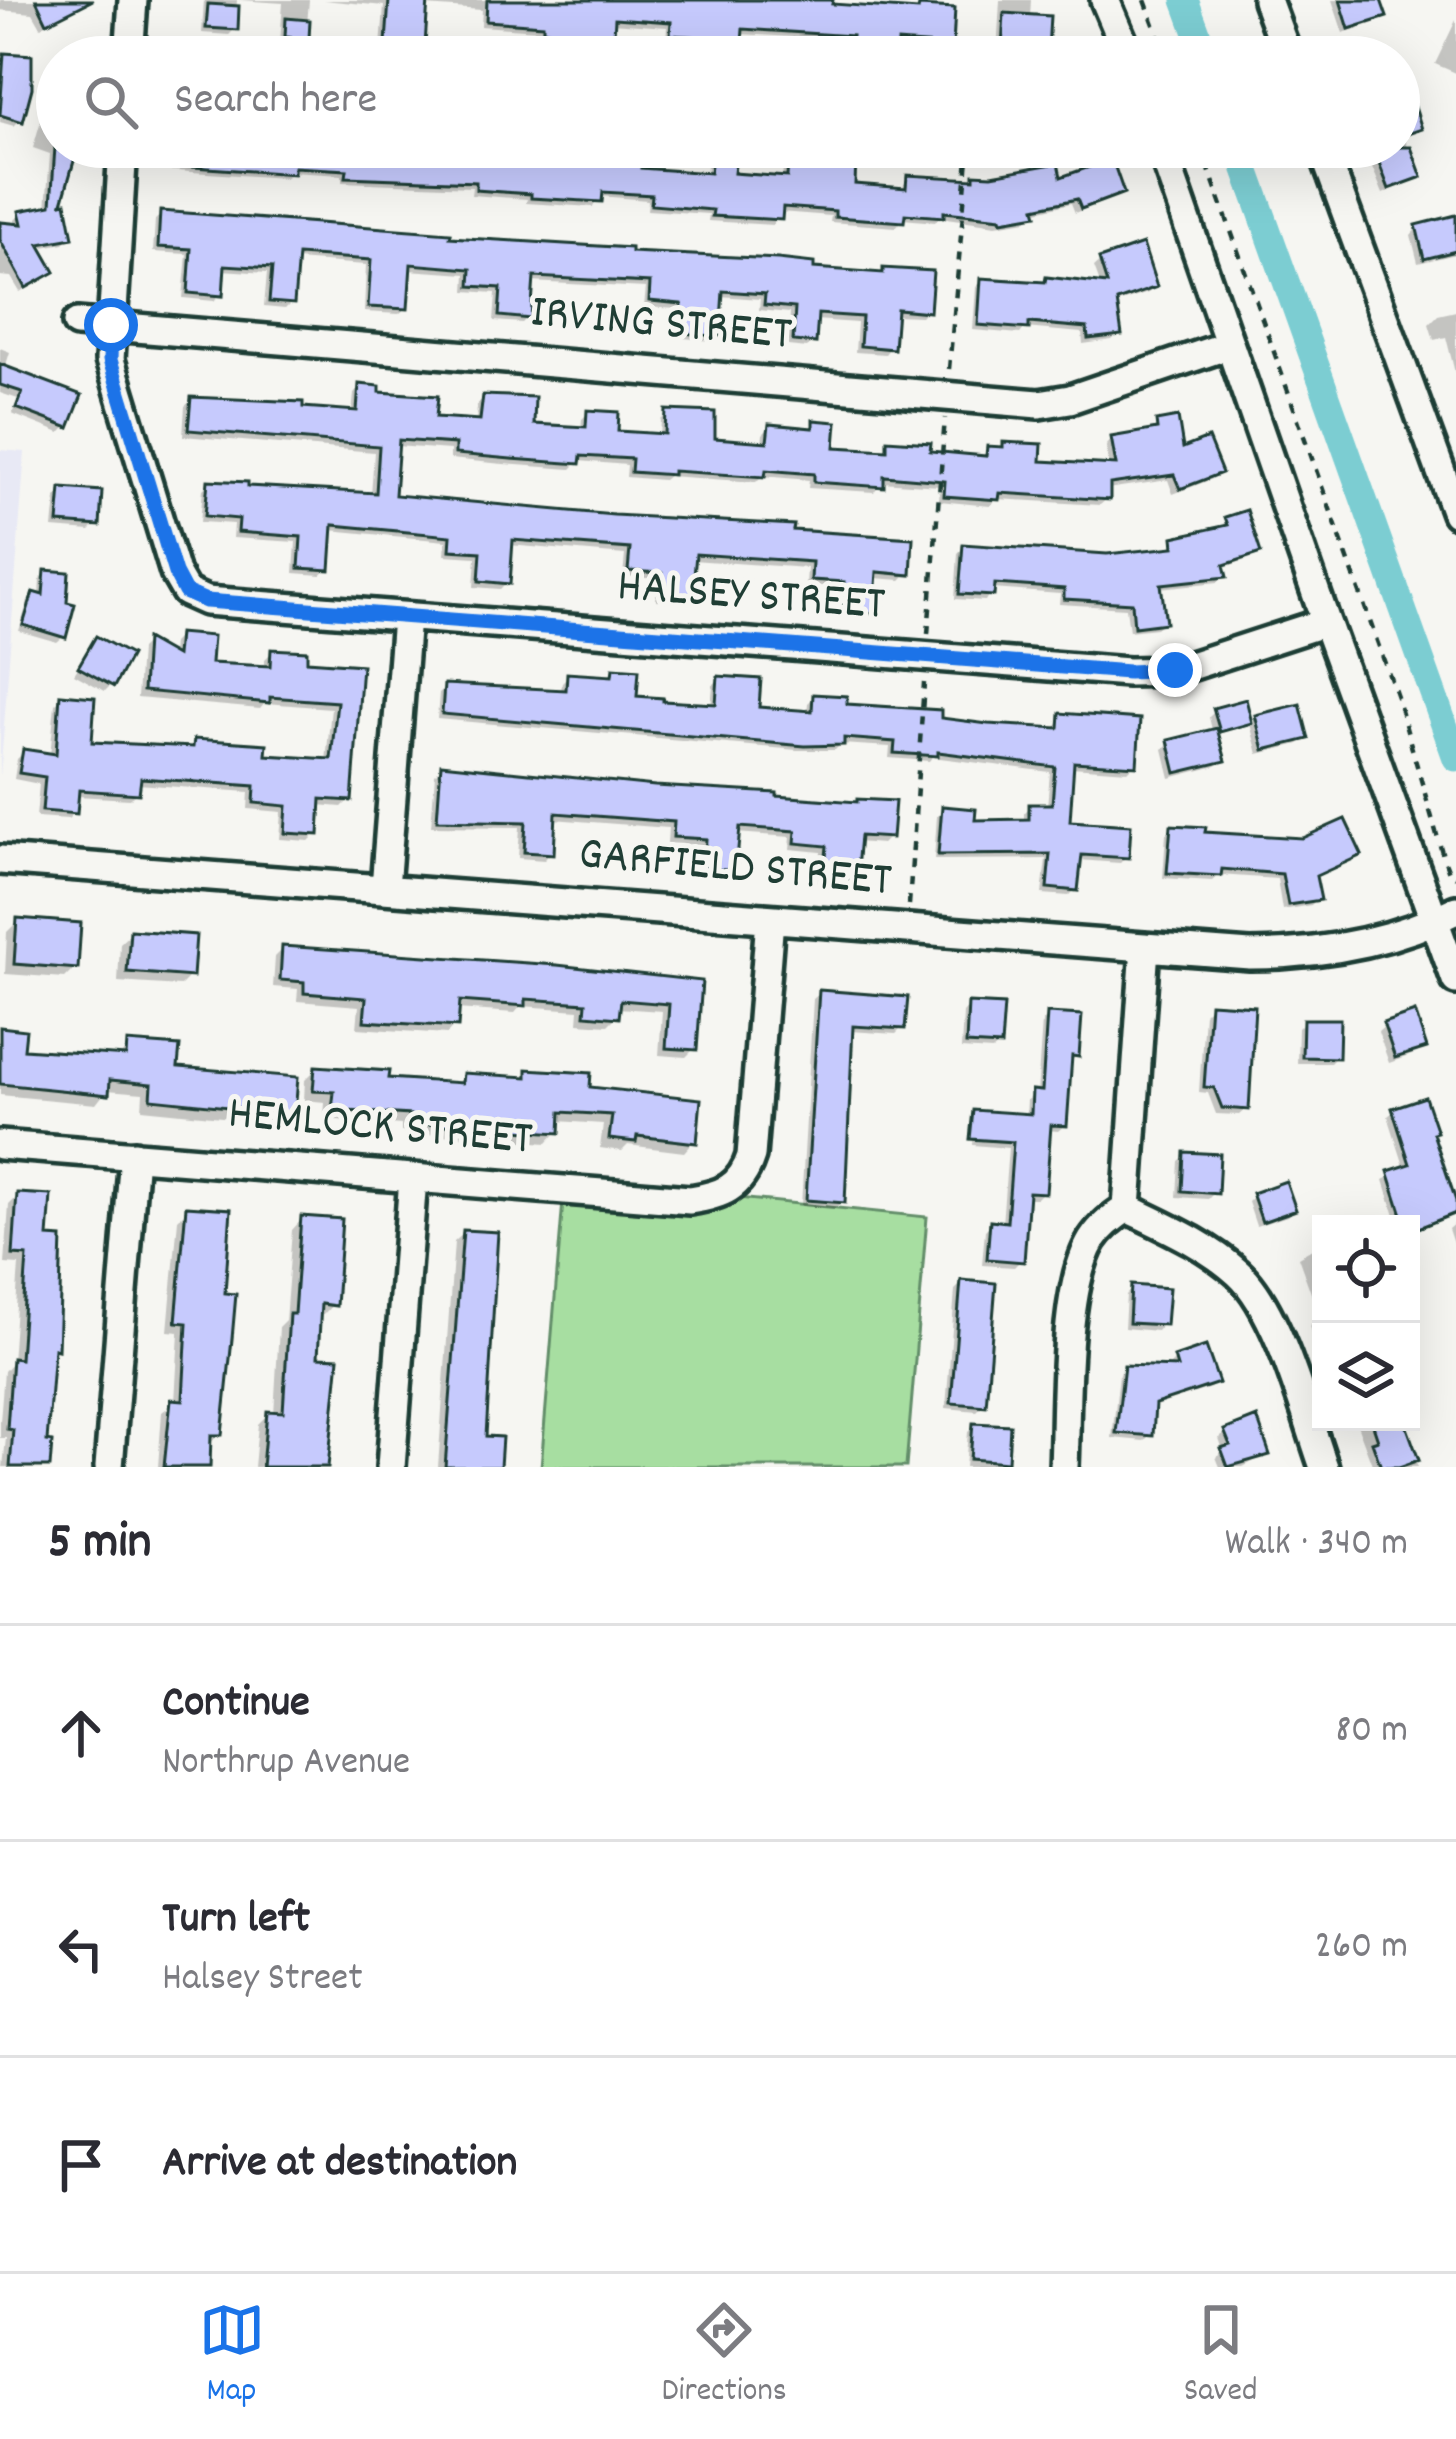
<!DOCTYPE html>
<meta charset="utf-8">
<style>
:root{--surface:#fff;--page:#f7f7f7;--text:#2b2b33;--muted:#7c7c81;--line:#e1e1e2;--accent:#1a73e8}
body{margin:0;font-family:Dekko,sans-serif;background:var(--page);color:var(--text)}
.controls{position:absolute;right:36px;bottom:36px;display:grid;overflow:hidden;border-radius:0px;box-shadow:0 12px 48px #0002}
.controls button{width:108px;height:108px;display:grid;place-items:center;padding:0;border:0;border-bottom:3px solid var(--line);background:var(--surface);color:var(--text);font:60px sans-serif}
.stop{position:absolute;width:36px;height:36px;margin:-27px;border:9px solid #1a73e8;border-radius:50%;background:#fff}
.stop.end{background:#1a73e8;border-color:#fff;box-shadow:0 3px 12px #0008}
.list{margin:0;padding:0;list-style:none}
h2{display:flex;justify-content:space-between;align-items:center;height:156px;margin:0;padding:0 48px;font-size:51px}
h2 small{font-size:39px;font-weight:400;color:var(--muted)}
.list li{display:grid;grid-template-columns:78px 1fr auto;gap:36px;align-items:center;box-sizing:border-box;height:216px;padding:0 48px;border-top:3px solid var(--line)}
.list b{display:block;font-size:45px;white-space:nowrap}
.list p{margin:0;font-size:39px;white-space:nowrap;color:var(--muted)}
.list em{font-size:39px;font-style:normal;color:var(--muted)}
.icon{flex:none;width:66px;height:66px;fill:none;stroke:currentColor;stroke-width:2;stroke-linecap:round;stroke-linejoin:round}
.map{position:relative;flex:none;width:1456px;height:1467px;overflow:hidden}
.search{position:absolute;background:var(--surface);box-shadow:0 12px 48px #0002;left:36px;right:36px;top:36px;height:132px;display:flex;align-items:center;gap:30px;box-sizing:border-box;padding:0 42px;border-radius:66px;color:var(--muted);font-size:45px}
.sheet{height:804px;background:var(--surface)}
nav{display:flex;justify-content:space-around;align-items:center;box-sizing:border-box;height:168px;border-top:3px solid var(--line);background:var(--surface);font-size:33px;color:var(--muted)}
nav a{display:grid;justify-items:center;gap:6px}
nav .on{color:var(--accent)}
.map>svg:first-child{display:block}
.built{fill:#e8e9f5}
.green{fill:#a7dea1;stroke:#638e6a;stroke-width:3}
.shadow{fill:#0003}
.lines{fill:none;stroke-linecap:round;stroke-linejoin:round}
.canal{stroke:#7ccdd2;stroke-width:27}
.building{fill:#c6cafd;stroke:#1f3d34;stroke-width:3}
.minor-casing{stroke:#1f3d34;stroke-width:36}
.path{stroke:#1f3d34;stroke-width:4.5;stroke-dasharray:9 9;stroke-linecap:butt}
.minor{stroke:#f6f6f2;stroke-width:27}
.route{stroke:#1a73e8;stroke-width:15}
.labels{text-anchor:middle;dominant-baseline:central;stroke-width:10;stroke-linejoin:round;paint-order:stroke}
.street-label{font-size:48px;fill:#1f3d34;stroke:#f6f6f2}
</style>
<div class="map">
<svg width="1456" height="1467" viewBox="0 0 1456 1467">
<rect width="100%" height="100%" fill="#f6f6f2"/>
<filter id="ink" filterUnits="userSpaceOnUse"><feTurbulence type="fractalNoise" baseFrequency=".00833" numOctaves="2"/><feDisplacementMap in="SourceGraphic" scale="24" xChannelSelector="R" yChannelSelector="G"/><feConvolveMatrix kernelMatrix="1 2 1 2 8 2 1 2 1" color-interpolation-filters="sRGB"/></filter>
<g filter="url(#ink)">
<path class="built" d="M0 450 25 452 0 778Z"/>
<path class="green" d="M564 1189 718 1196 927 1217 906 1467H541Z"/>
<path class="shadow" d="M0 0H67L71 9 41 27 33 13 0 10Z
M204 0H237L235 29 229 35 202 33Z
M238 0H309L306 38 300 44 280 42 283 3Z
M323 0H802L950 44 944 50 913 48 909 57H809L811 38 739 34 738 57H697L698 42 666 40 667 27 611 23V34L605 40 538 35 539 30 481 26 482 10 425 6 422 44 416 50 381 48 384 6Z
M1000 0H1031L1030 17 1045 50 1038 56 997 54Z
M1332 0H1378L1383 16 1377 22 1343 33Z
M1456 20V73L1435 64Z
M5 56 20 120 14 126 0 122V60Z
M1399 105 1419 128 1404 137 1419 176 1383 194 1368 157 1384 147H1399Z
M48 114 57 117V147H75L57 207 70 237 64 243 38 248 51 272 20 292 11 277 0 276V225L16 227 15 220 21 213 46 209 50 154 33 148 41 120Z
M161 147H459L458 157 506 161 507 147H548L547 162 603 165V154L609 148 638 171 706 176 708 155 714 149 731 175 782 179 783 168 789 162 829 165 833 160 851 187 901 190 908 178 970 182 976 177 1059 181 1121 192 1075 213 1071 203 1033 212 1027 220 996 225 939 217 935 222 903 219 896 227 830 222 831 216 780 212 773 225 708 221 709 214 647 210 648 200 599 196 593 207 526 203 527 199 471 195 472 187 342 182V175L291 172 285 178 160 170Z
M162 214 810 271 880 276 885 271 927 310 921 316 894 315 891 347 885 354 855 352 857 323 815 320 813 342 807 348 788 346 790 313 759 310 760 299 720 296 717 335 711 341 675 337 678 309 644 307 646 288 531 282 528 317 522 323 494 321 496 293 465 291 466 274 408 270 406 308 399 314 364 312 366 265 295 260 291 303 285 309 264 307 267 273 221 270 220 294 214 301 183 298 187 254 153 252 155 220Z
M1456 218V254L1418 263 1411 235 1417 228Z
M1101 261 1154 287 1148 293 1115 304 1118 334 1112 340 1083 344 1082 333 1025 328 1020 334 973 330 976 287 982 281 1101 286 1094 267Z
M1456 311V373H1455L1446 337 1434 340 1429 324 1438 315Z
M0 348 10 352 5 368 66 427 60 433 12 414 18 399 0 393Z
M360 387 433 420 476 423 477 404 484 398 531 426 581 430 582 419 588 413 615 433 660 437 661 420 668 413 711 441 762 445 763 434 770 427 808 430 814 423 832 450 882 453 889 443 927 454 981 459 988 449 1000 450 1005 445 1038 464 1109 468 1106 446 1112 439 1151 431 1158 424 1181 452 1218 472 1212 479 1173 494 1168 480 1107 489V499L1100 505 997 499 990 506 939 501 940 486 881 482 874 492 808 488 809 480 762 476 756 482 668 476 663 480 626 477 627 465 579 461 571 469 503 464 450 459V450L396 446 392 498 790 533 908 573 901 580 874 578 871 612 865 618 836 616 838 587 806 585 807 568 692 560 689 596 683 602 656 600 657 579 623 576 625 555 509 545 507 582 500 589 474 587 476 557 445 555 446 541 330 530 327 568 321 575 294 573 296 542 233 538 234 524 200 522 203 489 209 483 244 489 371 496 374 452 183 436 185 406 192 400 352 414 354 394Z
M62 491 97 524 90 531 53 528 56 498Z
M1227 519 1258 552 1251 558 1222 568 1224 576 1218 582 1159 588 1163 622 1156 628 1129 631 1126 608 1059 604 1060 594 992 589 985 601 955 599 958 553 964 547 1107 557 1169 551 1174 540 1222 529Z
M46 573 63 637 57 642 19 631 28 601 34 595 39 597 40 579Z
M179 636 208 665 265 669V659L272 652 303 663 358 667 349 800 342 807 318 805 316 834 309 841 280 839 282 812 248 809 249 792 137 784V792L130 799 76 796 75 812 68 819 36 817 39 784 14 779 17 759 24 752 50 756 55 704 62 697 89 745 187 750 195 742 263 758 326 762 331 708 265 703 260 709 137 698 140 649 146 643 171 656 172 643Z
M96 640 111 685 105 691 74 674Z
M614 671 634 698 660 704 711 707 713 685 719 679 756 710 807 713 808 703 814 697 843 707 938 720 1054 731 1061 716 1134 765 1128 771 1071 767 1067 824 1126 857 1120 863 1078 860 1075 890 1069 896 1042 894 1046 859 934 860 937 816 943 809 972 823 1024 822V813L1030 807H1047L1050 772 932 757 929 761 889 758 890 747 841 744 835 750H797L437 719 439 693 446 687 561 693 562 682 568 676 606 679Z
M1215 711 1249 722 1212 730 1209 717Z
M1256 717 1305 738 1299 744 1258 754 1250 724Z
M1169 743 1222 760 1216 766 1170 778 1163 749Z
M442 767 889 837 882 844 856 842 853 879 846 886 818 884 821 852 790 849 791 837 736 833 734 869 727 876 698 874 700 845 667 843 668 828 553 819 551 853 544 860 518 858 520 827 431 826 435 774Z
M1172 828 1202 835 1358 855 1314 878 1317 899 1311 905 1282 910 1277 879 1219 875 1212 881 1163 878 1166 834Z
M18 921 75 968 65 978 5 974 7 932Z
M131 933 190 976 180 986 118 982 120 943Z
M283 949 699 983 694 1049 686 1057 659 1055 662 1011 617 1008 616 1017 608 1025 578 1023 579 1010 521 1006 515 1013 456 1009 455 1025 447 1034 357 1028 359 1006 297 1001 298 989 273 987 275 957Z
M820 993 902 1028 896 1034 850 1031 842 1202 835 1208 801 1206 813 999Z
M969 1006 999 1045 992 1051 961 1049 963 1013Z
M1211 1006 1246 1109 1239 1115 1216 1114 1208 1093 1199 1092 1204 1013Z
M1048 1016 1077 1055 1069 1063 1065 1125 1058 1131 1047 1130 1043 1192 1037 1198H1026L1021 1260 1014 1267 982 1265 985 1230 991 1224H1002L1008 1148 973 1145 975 1116H971L974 1113 1026 1117 1027 1100 1037 1094 1042 1022Z
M1304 1022 1336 1057 1330 1063H1297L1298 1028Z
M1385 1026 1424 1047 1417 1053 1389 1063 1378 1032Z
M0 1030 21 1052 118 1059 129 1045 175 1070 292 1113 282 1123 142 1109 143 1093 107 1090 96 1104 0 1095Z
M316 1069 385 1081 454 1085 464 1076 521 1080 529 1072 587 1090 694 1141 684 1152 628 1145 622 1151 600 1148 603 1124 558 1121 557 1132 547 1143 401 1132V1125L324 1119 325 1102 304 1100 305 1080Z
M1394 1111 1430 1134 1456 1211 1411 1232V1224H1382L1395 1215 1384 1180 1405 1169 1388 1116Z
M1186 1155 1215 1192 1208 1199 1177 1197 1179 1161Z
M18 1196 45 1240 55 1348 51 1353 44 1444 47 1467H3L6 1438H0V1421L4 1371 12 1362 19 1265 5 1264 9 1205Z
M1254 1196 1293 1209 1287 1216 1256 1226 1248 1202Z
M188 1209 219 1434 208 1446 207 1467H158L162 1412 175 1402 179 1332 168 1331 178 1219Z
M302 1219 333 1304 323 1315 318 1314 315 1360 327 1467H254L258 1424 268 1414H274L279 1327 285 1321 292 1230Z
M1456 1222V1253L1448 1229Z
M464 1233 483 1438 497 1467H438L454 1242Z
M1321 1244V1363L1309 1326 1320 1318 1298 1257Z
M962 1283 984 1404 977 1411 946 1408 955 1290Z
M1132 1288 1163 1324 1157 1331 1124 1328 1126 1295Z
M1175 1360 1216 1382 1210 1388 1152 1407 1150 1435 1144 1441 1112 1438 1119 1374 1125 1368 1171 1370 1169 1366Z
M1356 1422H1402L1418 1467H1373Z
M974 1426 1005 1460 998 1467H965L968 1432Z
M1225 1432 1267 1454 1243 1467H1220L1216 1457 1223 1450 1219 1438Z"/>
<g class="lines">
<path class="canal" d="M1185 0 1206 57
M1238 147 1456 758"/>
</g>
<path class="building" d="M36 0H93L47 23Z
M389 0H428L425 45 386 43Z
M487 0H833L832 4 918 10 919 6 955 8 953 46 898 42 897 53 851 50 852 36 743 29 741 57H702L703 37 670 35 671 22 615 18 614 35 543 30V25L486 21Z
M1340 0H1381L1387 17 1349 29Z
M208 4 239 6 238 30 206 28Z
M1004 13 1050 16 1048 51 1002 48Z
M286 18 310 20 309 39 285 37Z
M4 53 32 55V88L23 122 0 115Z
M1399 69H1403L1422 129 1399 137Z
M55 147H78L62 203 66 202 73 238 39 244 55 272 26 288 0 240V222L22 224 19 211 51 205Z
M165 147H462L461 155 510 158 511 147H551L550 159 607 163 608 147H643L641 168 710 173 713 147H723L737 148 734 173 787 177 788 159 832 162V157L856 159 855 184 906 188 907 175 974 179V174L992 175 1058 163 1061 177 1112 159 1124 193 1081 209 1077 199 1035 208 1037 215 1002 221 1001 218 944 212V217L905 214 904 222 835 217V211L783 207 782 220 712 216 713 210 651 205 652 195 603 192 602 202 531 198V194L476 190V182L346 177 347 170 294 167V174L164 165Z
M1373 147H1411L1422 177 1389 189Z
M160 211 451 233 450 237 631 248V252L778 259 814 263V268L883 273V268L933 271 930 312 897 309 894 349 860 346 862 317 818 314 816 343 793 341 795 308 764 305 765 294 723 291 720 336 698 335 680 332 682 304 649 301 650 283 534 277 531 319 499 316 501 288 470 286 471 269 411 264 408 309 368 307 371 260 298 255 294 304 269 302 272 268 225 265 223 296 188 293 191 249 158 247Z
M1456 215V251L1424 259 1416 225Z
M1143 244 1157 287 1117 301 1122 335 1088 339 1087 328 1029 323V329L978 325 981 278 1045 282 1046 277 1107 284 1099 259Z
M0 364 82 395 69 428 16 408 22 392 0 385Z
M359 384 380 386V392L438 396 436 417 480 420 483 395 535 397 534 424 586 427 587 410 619 412 618 431 665 434 666 410 715 412V438L767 442 769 424 813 428V420L837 422 835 447 887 450V440L931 443 930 451 986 456 987 446 1003 447V442L1042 444 1041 461 1116 465 1111 437 1157 429 1156 421 1178 417 1183 448 1208 438 1222 473 1180 489 1174 475 1110 484V500L1000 493 999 500 944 496 945 481 884 476V487L814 482V474L766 470 765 477 673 471V475L631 472 632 459 581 456 580 464 511 459 455 454V444L399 440 395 495 614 515 794 525 793 530 913 538 911 575 877 572 874 613 842 611 844 582 811 580 812 562 696 554 692 597 661 594 662 573 628 571 630 549 513 540 510 584 479 581 481 552 450 550 451 536 333 525 330 570 299 568 301 537 238 532 239 519 205 516 208 480 248 482V486L376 493 379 446 188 430 191 397 303 402V407L357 411Z
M61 488 102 491 100 526 58 523Z
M1247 510 1261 553 1224 565 1227 577 1161 584 1166 623 1134 627 1132 603 1064 599V589L995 584 994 596 959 594 963 544 1107 554 1174 547 1173 537 1228 525 1225 517Z
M45 570 69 572 67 602 75 604 66 638 23 625 33 592 43 595Z
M178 633 213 636 211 663 270 666 271 649 307 651V661L362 665 352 801 321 799 319 835 285 833 287 806 254 803 255 786 141 778 139 794 79 790 77 814 42 811 45 777 19 773 23 749 56 754 60 694 95 697 92 742 193 747 194 739 267 744 266 755 331 759 337 702 270 697V703L143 691 146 639 176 656Z
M96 636 131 655 114 687 78 667Z
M613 668 639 670 637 696 663 698V701L716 704 718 676 761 679 759 707 812 711 813 694 847 696V704L941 710V718L988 724 1059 728 1060 713 1140 719 1137 766 1074 762 1070 821 1131 825 1129 858 1082 855 1078 891 1047 888 1050 854 938 855 942 806 976 809 975 820 1029 819V804H1052L1055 767 938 752V756L894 753 895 742 844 738V745L805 746 442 714 444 684 566 690 567 673 612 676Z
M1246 699 1252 723 1220 732 1213 708Z
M1300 704 1309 739 1264 750 1255 715Z
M1217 728 1226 761 1176 773 1168 740Z
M441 764 655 786 777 793V796L857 802V799L895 801 892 838 860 836 856 880 824 878 827 846 795 843 796 831 740 827 736 871 704 868 706 839 673 837 674 822 556 813 554 854 524 852 526 822 437 820Z
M1345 819 1362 855 1316 876 1321 900 1288 905 1282 874 1222 869 1221 876 1167 873 1171 825 1206 827 1205 832 1302 838Z
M17 918 81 923 78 969 14 964Z
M130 930 196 935 193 977 127 972Z
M282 946 557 965 702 981 697 1050 666 1048 669 1004 621 1000 619 1018 585 1015 586 1003 526 999V1006L460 1001 458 1027 364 1021 366 998 304 993V982L280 980Z
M819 990 908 997 905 1029 853 1026 845 1203 806 1200Z
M968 1003 1004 1005 1001 1046 966 1044Z
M1210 1003 1255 1006 1249 1110 1222 1108 1214 1088 1204 1087Z
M1415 1012 1427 1048 1395 1058 1383 1023Z
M1047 1013 1082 1015 1079 1057 1072 1056 1067 1126 1051 1125 1046 1193 1029 1192 1024 1262 987 1259 990 1220 1007 1222 1013 1142 970 1139 973 1110 1031 1114 1032 1090 1042 1091Z
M1303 1019H1340L1339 1058 1302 1057Z
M0 1027 26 1030 24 1049 126 1056 127 1042 180 1046 178 1067 298 1077 295 1114 151 1099 152 1084 110 1080 109 1095 0 1084Z
M315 1066 389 1071 388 1078 462 1083 463 1073 527 1077V1069L591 1073 590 1087 701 1099 697 1143 637 1136 636 1142 609 1139 612 1115 561 1112 560 1133 410 1123V1115L332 1110 334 1092 313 1091Z
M1425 1097 1437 1132 1433 1133 1456 1201V1213L1411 1231V1224H1405L1388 1171 1410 1164 1392 1108Z
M1184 1152 1220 1154 1218 1194 1182 1191Z
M1286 1181 1296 1210 1262 1222 1252 1193Z
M17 1193 51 1195 48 1237 62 1238 58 1350 54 1349 47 1441 52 1442 50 1467H10L13 1430 7 1429 12 1358 20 1359 27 1256 13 1255Z
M186 1206 231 1209 225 1293 236 1294 232 1339 222 1435H211L210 1467H164L171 1399 183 1400 187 1323 176 1322Z
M301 1216 342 1219 336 1306 321 1304 318 1357 339 1358 328 1467H262L267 1411 283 1412 289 1314H294Z
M463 1230 498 1232 486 1436 502 1437 500 1467H445Z
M961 1280 996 1283 986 1406 951 1403Z
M1131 1285 1169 1288 1166 1325 1129 1323Z
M1206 1346 1219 1383 1155 1404 1153 1436 1116 1433 1124 1365 1177 1367 1174 1357Z
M1257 1417 1270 1455 1228 1467 1221 1448 1230 1445 1224 1430Z
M1372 1422H1405L1419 1460 1399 1467H1381L1372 1442 1378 1440Z
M973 1423 1010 1425 1008 1462 970 1459Z"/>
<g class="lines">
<g class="minor-casing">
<path id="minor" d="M1105 0 1129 57
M1267 0 1288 57
M129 57 133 0
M123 147 110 360 175 573 186 592 206 601 1128 672 1175 671 1326 622
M1161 147 1326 622 1456 980
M1322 147 1456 513
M77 323 1039 404 1070 399 1229 345
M0 860 1250 955C1321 954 1392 943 1456 910
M385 888 406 617
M0 1145 690 1200C722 1195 741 1188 751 1156L770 919
M1127 1208C1166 1227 1206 1244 1238 1273 1279 1310 1305 1414 1324 1467
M109 1467 134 1155
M391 1467 413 1178
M1064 1467C1067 1408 1062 1289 1092 1240 1101 1226 1113 1217 1127 1208L1145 947"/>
</g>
<path class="path" d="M1145 0 1166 57
M1201 147 1398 700 1443 856 1449 872 1456 877
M949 369 969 147
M928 634 945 418
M909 905 924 683"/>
<use href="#minor" class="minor"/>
</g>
</g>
<g class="lines" filter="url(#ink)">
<path class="route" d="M111 325 110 360 175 573 185 592 206 601 1128 672 1175 670"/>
</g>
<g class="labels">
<g class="street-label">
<text transform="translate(661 326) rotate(5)">IRVING STREET</text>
<text transform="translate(751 598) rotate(4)">HALSEY STREET</text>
<text transform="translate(735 870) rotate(5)">GARFIELD STREET</text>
<text transform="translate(380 1129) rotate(5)">HEMLOCK STREET</text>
</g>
</g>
</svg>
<div class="controls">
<button><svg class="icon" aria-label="locate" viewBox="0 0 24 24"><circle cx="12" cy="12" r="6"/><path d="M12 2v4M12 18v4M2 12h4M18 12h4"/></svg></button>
<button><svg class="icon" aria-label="layers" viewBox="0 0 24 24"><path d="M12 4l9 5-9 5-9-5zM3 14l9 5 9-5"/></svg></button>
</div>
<div class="stop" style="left:111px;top:325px"></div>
<div class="stop end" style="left:1175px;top:670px"></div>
<div class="search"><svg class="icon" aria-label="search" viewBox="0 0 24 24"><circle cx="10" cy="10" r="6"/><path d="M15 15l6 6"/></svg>Search here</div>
</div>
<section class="sheet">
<h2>5 min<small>Walk · 340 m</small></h2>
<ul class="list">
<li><svg class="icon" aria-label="ahead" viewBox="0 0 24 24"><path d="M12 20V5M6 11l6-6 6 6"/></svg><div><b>Continue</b><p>Northrup Avenue</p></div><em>80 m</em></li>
<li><svg class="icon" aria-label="left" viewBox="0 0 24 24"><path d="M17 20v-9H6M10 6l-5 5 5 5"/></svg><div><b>Turn left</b><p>Halsey Street</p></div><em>260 m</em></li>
<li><svg class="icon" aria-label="arrive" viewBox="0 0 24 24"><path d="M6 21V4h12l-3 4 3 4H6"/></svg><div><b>Arrive at destination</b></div></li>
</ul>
</section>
<nav>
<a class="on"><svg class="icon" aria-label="map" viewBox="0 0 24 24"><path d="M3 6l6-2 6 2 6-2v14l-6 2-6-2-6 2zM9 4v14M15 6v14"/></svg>Map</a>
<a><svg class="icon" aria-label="directions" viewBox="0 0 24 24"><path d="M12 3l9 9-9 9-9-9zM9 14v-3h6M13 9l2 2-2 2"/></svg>Directions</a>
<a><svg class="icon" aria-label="saved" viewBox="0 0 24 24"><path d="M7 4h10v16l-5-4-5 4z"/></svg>Saved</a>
</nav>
